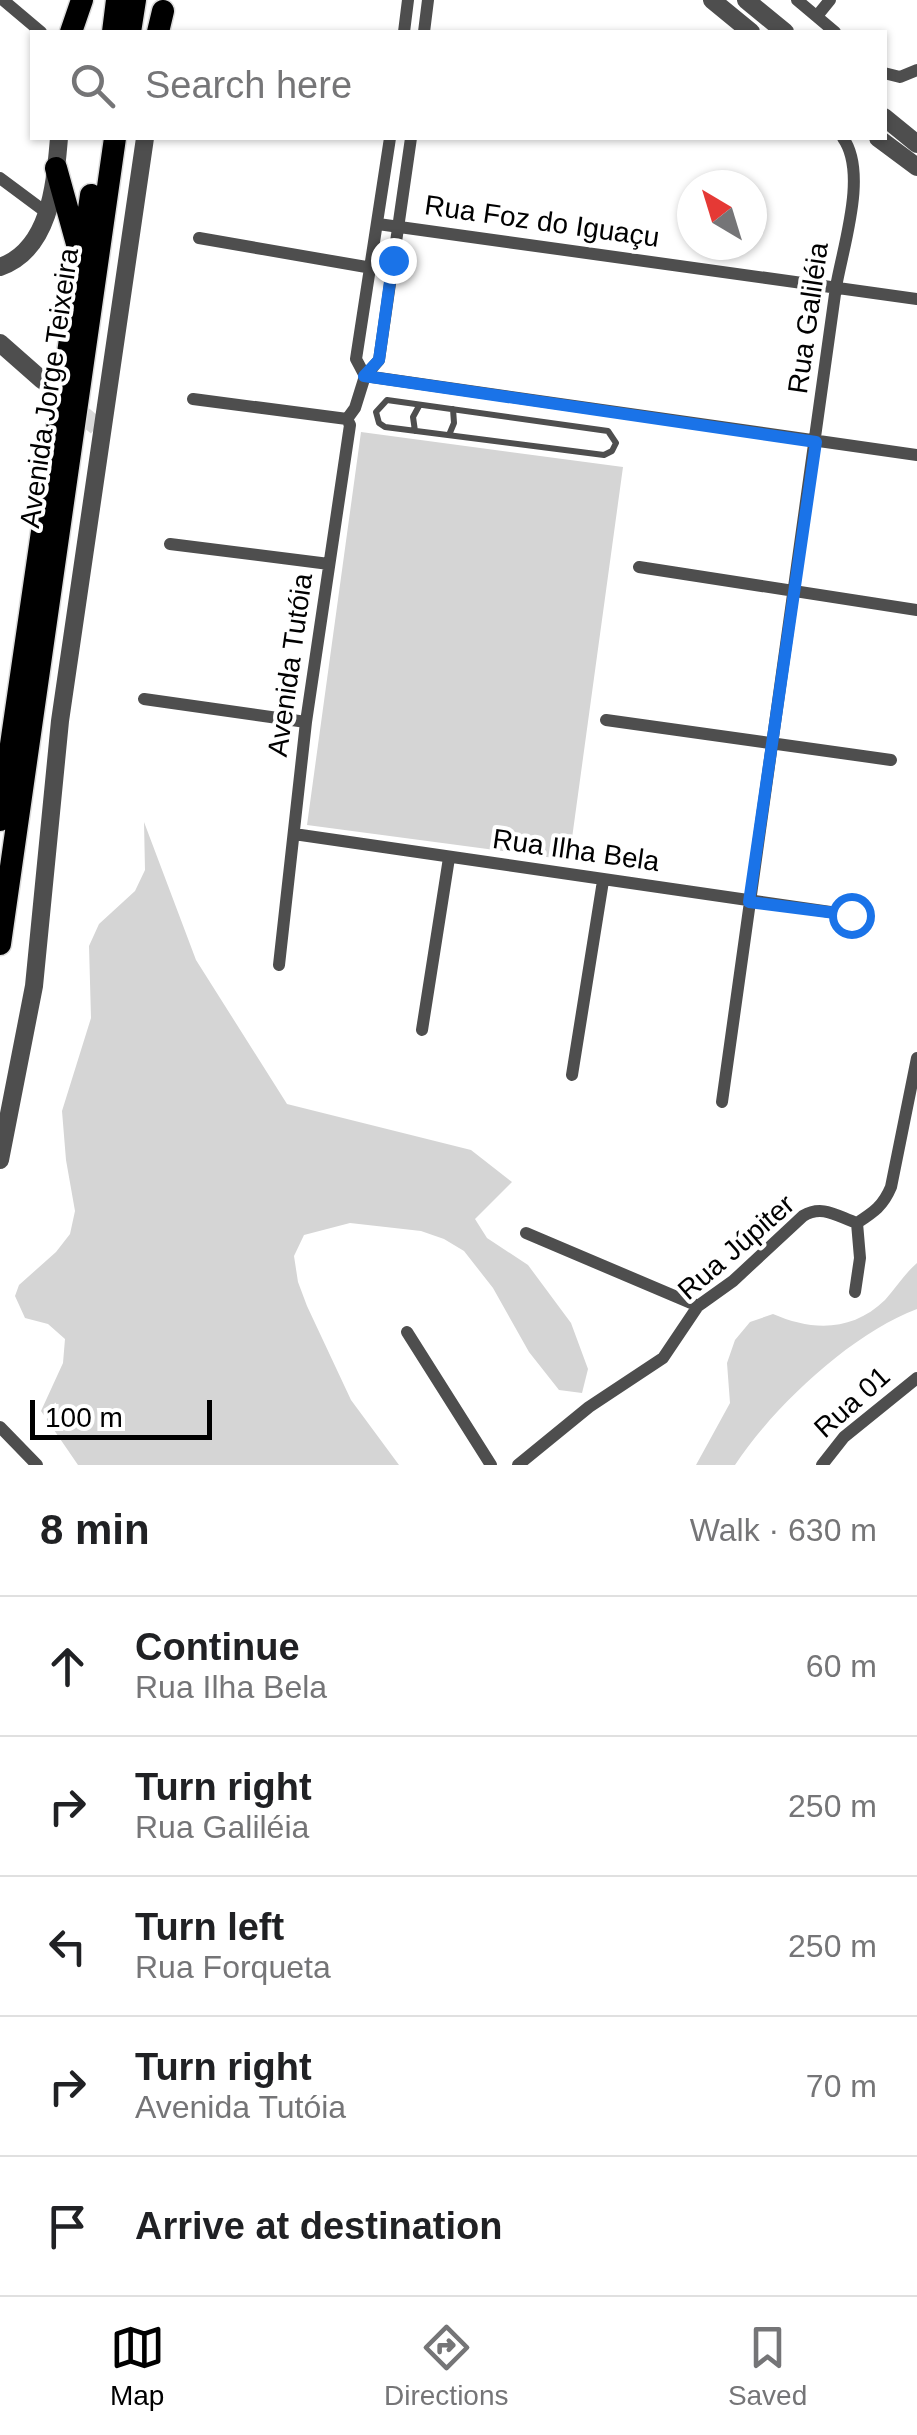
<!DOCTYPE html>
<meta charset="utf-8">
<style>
:root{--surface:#fff;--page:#f2f2f2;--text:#202124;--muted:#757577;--line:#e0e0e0;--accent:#000}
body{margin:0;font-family:Helvetica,sans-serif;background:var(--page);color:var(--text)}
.compass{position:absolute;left:677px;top:170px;width:90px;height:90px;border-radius:50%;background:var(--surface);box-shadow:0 2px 8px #0004;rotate:322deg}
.scale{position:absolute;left:30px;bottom:25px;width:182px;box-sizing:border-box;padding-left:10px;border:5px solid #000;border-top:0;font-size:28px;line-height:35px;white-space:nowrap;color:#000;-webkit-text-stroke:8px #fff;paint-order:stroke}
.stop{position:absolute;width:30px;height:30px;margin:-22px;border:8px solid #1a73e8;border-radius:50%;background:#fff}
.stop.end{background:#1a73e8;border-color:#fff;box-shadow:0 2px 10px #0008}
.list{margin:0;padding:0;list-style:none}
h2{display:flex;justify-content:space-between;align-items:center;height:130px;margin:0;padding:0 40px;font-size:42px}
h2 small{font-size:32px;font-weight:400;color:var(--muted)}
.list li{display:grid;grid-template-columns:65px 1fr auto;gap:30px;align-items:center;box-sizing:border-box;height:140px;padding:0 40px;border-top:2px solid var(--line)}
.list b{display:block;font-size:38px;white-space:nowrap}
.list p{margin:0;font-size:32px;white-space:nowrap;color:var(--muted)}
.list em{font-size:32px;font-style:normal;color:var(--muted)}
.icon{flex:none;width:55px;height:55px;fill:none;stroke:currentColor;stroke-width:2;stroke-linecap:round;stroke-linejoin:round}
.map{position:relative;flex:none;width:917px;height:1465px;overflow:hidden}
.search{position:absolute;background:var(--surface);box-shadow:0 2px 8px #0004;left:30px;right:30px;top:30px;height:110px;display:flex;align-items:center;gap:25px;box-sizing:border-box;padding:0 35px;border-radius:0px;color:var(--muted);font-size:38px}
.sheet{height:830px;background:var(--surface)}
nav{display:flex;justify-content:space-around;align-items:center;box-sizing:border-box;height:140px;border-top:2px solid var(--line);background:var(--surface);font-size:28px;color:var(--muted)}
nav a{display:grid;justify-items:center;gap:5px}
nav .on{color:var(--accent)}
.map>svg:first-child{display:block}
.green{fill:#d5d5d5}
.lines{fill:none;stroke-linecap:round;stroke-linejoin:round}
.tertiary-tunnel{stroke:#d9d9d9;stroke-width:18;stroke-dasharray:18 9;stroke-linecap:butt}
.trunk-casing{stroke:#dbdbdb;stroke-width:25}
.service{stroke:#4e4e4e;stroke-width:6}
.minor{stroke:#4e4e4e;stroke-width:12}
.tertiary{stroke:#4e4e4e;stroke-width:18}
.trunk{stroke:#000;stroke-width:22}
.route{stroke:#1a73e8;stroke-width:12}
.labels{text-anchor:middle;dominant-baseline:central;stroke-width:8;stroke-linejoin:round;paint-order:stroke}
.street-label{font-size:28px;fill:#000;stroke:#fff}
</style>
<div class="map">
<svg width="917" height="1465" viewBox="0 0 917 1465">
<rect width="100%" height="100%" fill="#fff"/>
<path class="green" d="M361 432 623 467 569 860 307 825Z
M144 822 196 960 287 1104 471 1150 512 1182 475 1219 487 1238 528 1265 571 1323 588 1369 582 1393 559 1390 529 1352 493 1288 464 1251 444 1239 421 1231 350 1223 304 1235 294 1256 298 1282 307 1306 351 1400 399 1465H78L41 1411 63 1363 65 1339 48 1324 25 1318 15 1296 19 1285 56 1252 70 1234 75 1211 66 1160 62 1111 91 1018 89 946 99 924 135 891 145 870Z
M917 1263V1309C852 1333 773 1407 735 1465H696L730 1403 727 1363 735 1340 750 1322 773 1314C812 1331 852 1332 885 1300 896 1288 904 1274 917 1263Z"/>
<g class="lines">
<path class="tertiary-tunnel" d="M42 380 103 432"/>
<g class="trunk-casing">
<path id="trunk" d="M71 32 82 0
M113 32 117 0
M130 32 135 0
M158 32 163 11
M56 168 79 251
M0 820 91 195
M0 944 115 138"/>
</g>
<path class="service" d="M387 400 608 431 616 443 612 451 604 455 385 427 379 423 376 412Z
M415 431 413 417 419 406
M449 435 454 423 453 409"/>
<path class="minor" d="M3 0 41 32
M797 0 835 32
M817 16 830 0
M404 32 408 0
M424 32 428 0
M884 73 900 77 917 70
M0 178 47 213
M378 224 917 299
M199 238 372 268
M365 376 917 455
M365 376 356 359 390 138
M193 399 347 419
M170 544 329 564
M639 567 917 610
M144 699 306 722
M606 720 891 760
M294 834 851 915
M279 965 306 722 350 425 347 419 355 408 365 376 379 360 411 138
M422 1030 449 858
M572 1075 603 881
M722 1102 836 287C843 246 868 173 843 138
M526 1233 698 1306
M855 1292 860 1258 857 1223
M407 1332 491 1465
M0 1427 37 1465
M518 1465 589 1407 663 1358 698 1306 733 1281 803 1216C823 1204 838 1217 857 1223 874 1212 883 1206 891 1187L917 1058
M822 1465 844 1437 917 1378"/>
<path class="tertiary" d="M712 0 751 32
M746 0 785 32
M884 117 917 144
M878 138 917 167
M0 267C51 249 55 183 59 138
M0 343 42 380
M0 1160 34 986 60 721 145 138"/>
<use href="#trunk" class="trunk"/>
</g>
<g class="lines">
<path class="route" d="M393 260 379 360 364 376 816 442 749 902 851 915"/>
</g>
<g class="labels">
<g class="street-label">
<text transform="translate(542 221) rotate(8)">Rua Foz do Iguaçu</text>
<text transform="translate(808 318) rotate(-82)">Rua Galiléia</text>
<text transform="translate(49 388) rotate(-82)">Avenida Jorge Teixeira</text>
<text transform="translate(290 665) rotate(-82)">Avenida Tutóia</text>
<text transform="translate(576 850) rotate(8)">Rua Ilha Bela</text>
<text transform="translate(736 1247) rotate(-41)">Rua Júpiter</text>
<text transform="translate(852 1402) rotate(-42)">Rua 01</text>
</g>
</g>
</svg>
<svg class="compass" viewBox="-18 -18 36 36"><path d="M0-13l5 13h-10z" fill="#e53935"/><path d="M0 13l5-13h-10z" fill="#757577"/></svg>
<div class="scale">100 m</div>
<div class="stop" style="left:851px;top:915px"></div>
<div class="stop end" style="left:393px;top:260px"></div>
<div class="search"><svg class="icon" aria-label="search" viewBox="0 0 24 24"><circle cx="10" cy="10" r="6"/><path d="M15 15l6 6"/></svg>Search here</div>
</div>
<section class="sheet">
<h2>8 min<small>Walk · 630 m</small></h2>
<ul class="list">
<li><svg class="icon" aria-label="ahead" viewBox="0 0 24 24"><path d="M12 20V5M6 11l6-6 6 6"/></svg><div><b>Continue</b><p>Rua Ilha Bela</p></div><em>60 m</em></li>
<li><svg class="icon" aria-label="right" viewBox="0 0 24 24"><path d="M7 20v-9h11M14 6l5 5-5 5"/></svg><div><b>Turn right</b><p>Rua Galiléia</p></div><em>250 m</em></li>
<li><svg class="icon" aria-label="left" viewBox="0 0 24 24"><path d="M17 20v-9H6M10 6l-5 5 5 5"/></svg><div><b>Turn left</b><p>Rua Forqueta</p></div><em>250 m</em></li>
<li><svg class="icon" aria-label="right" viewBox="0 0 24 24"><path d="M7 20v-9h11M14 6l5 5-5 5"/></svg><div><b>Turn right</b><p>Avenida Tutóia</p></div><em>70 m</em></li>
<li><svg class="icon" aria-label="arrive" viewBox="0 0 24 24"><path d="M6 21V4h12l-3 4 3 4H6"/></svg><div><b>Arrive at destination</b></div></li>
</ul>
</section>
<nav>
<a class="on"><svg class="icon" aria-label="map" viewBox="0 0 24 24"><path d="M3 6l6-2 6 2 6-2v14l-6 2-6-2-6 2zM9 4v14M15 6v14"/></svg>Map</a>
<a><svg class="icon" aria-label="directions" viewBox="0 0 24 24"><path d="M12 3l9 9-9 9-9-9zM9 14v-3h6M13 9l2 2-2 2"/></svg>Directions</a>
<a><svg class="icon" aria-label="saved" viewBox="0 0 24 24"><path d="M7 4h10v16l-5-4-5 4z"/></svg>Saved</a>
</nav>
